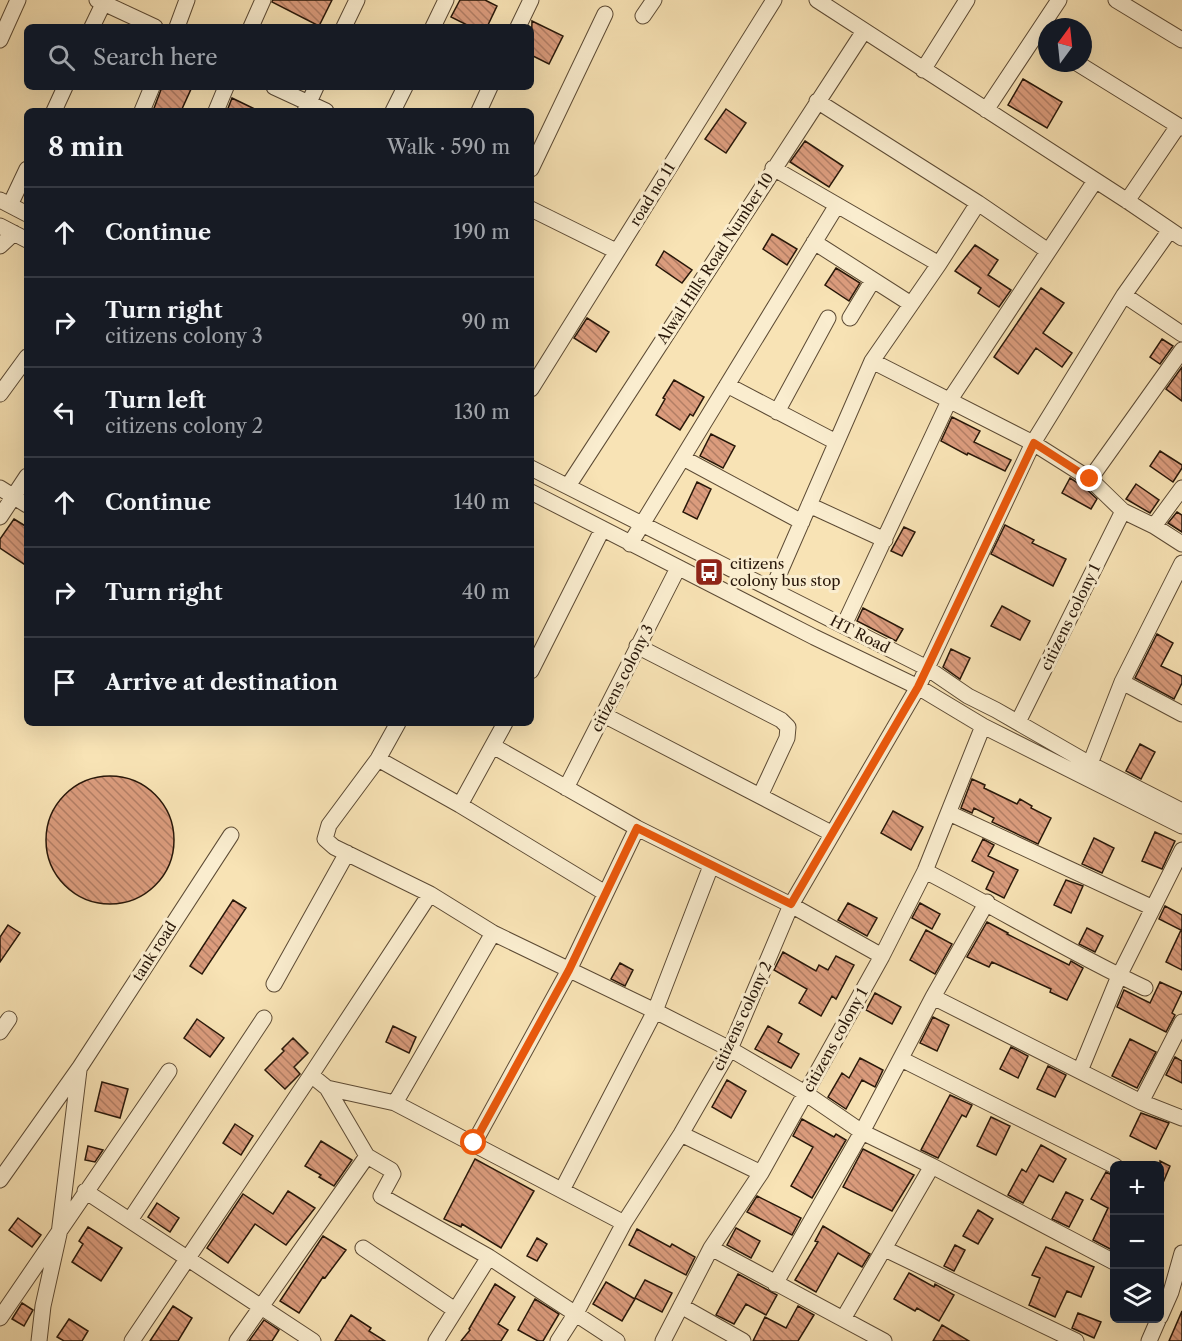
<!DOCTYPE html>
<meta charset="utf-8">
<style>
:root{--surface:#171b24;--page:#242831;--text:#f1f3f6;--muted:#9ea1a6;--line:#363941}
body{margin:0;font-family:"Libre Caslon Text",serif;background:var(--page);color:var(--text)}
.controls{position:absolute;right:18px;bottom:18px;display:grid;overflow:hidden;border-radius:9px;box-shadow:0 6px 24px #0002}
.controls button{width:54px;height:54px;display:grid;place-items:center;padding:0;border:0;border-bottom:2px solid var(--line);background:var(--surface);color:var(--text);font:30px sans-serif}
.compass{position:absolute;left:1038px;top:18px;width:54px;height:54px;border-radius:50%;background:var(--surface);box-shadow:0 6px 24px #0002;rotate:15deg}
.stop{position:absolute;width:18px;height:18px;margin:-14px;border:4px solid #ea580c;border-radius:50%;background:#fff}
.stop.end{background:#ea580c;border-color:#fff;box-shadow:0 2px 6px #0008}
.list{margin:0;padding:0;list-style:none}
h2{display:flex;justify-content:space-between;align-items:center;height:78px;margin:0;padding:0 24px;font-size:26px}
h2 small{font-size:20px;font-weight:400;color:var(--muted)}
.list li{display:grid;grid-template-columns:39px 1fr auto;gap:18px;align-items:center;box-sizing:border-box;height:90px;padding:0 24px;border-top:2px solid var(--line)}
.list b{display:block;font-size:22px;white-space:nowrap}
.list p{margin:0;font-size:20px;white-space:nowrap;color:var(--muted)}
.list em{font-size:20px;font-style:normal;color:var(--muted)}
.icon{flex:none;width:33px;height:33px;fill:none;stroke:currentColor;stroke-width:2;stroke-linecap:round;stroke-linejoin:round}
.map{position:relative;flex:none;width:1182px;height:1341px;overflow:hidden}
.search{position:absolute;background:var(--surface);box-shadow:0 6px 24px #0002;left:24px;top:24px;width:510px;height:66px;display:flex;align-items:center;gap:15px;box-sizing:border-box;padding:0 21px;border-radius:9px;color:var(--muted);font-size:22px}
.panel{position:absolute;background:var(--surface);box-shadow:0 6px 24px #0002;left:24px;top:108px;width:510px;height:618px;border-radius:9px}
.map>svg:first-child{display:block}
.building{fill:url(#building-back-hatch);stroke:#281709;stroke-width:1.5}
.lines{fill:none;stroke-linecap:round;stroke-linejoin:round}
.minor-casing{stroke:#5c4a34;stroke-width:17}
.minor{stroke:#faedcf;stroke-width:15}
.route{stroke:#ea580c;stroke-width:8}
.labels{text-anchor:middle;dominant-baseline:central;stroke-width:6;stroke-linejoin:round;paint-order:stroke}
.street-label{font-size:15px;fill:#281709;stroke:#faedcf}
.poi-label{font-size:15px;fill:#281709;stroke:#faedcf;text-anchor:start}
</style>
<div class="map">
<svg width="1182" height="1341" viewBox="0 0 1182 1341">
<defs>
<pattern id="building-back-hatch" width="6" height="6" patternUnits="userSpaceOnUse" patternTransform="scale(1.5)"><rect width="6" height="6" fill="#db9c7d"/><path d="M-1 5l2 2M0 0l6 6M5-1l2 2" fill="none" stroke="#b27e65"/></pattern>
</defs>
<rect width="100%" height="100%" fill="#f8e3b5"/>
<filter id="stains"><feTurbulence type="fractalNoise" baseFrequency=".00333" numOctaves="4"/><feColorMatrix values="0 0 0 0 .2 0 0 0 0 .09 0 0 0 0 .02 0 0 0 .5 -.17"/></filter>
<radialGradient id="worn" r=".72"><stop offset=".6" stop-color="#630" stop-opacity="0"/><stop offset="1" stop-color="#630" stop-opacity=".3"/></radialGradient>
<path class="building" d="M273 0H332L319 26 272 2Z
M460 0H485L497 6 487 27H471L451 17Z
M532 21 563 36 549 64 531 55Z
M1023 79 1062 102 1047 128 1008 105Z
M162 87H192L181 111H153Z
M232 98 259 111H227Z
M726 109 746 123 726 153 705 139Z
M805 141 843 166 829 187 790 162Z
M772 234 797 249 787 265 763 249Z
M975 245 998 260 988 275 1011 290 999 307 978 293 981 288 955 271Z
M664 251 692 270 682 283 656 265Z
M836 268 860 283 849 301 825 285Z
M1041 288 1064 303 1043 333 1072 353 1062 367 1036 348 1018 374 994 357Z
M587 318 609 332 596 352 574 338Z
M1162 339 1173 346 1160 364 1150 357Z
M1182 367V401L1166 389Z
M674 380 704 397 693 416 690 414 680 430 656 415 665 399 663 398Z
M952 417 980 431 974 442 1011 460 1005 471 968 453 967 455 941 441Z
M711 434 735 446 723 468 700 456Z
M1160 451 1182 465V468L1173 482 1150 466Z
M1070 478 1084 487 1097 499 1091 509 1062 493Z
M697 482 711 489 697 519 683 512Z
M1136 484 1159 500 1150 513 1126 499Z
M1177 512 1182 515V532L1168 523Z
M14 519 27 527V566L0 548V539Z
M1005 525 1034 540 1032 543 1066 559 1053 586 991 554Z
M904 527 915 532 902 556 891 551Z
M1002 606 1030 621 1020 640 991 626Z
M863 608 903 629 896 641 857 621Z
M1157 634 1173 643 1161 666 1182 676V683L1174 699 1135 678Z
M951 649 970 658 960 679 943 667Z
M1140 744 1155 752 1141 779 1126 771Z
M46 840a64 64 0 1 1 128 0a64 64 0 1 1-128 0Z
M972 779 985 785 984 788 1017 804 1020 799 1032 806 1031 808 1051 818 1038 844 992 822 994 818 974 808 972 813 961 808Z
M893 811 923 827 911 850 881 833Z
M1155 832 1175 841 1162 869 1142 861Z
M1094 838 1114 848 1102 873 1082 864Z
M983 839 994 845 988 856 1018 870 1004 898 986 889 994 872 972 861Z
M1066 880 1083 886 1071 913 1054 905Z
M233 900 246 908 202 974 190 966Z
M848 903 877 918 867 936 838 920Z
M920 903 940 914 932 929 912 918Z
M1165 906 1182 915V970L1166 962 1181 930 1159 919Z
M987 922 1008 933 1007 934 1069 965 1071 961 1083 968 1067 1000 1050 992 1051 989 992 962 989 967 967 957Z
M8 925 20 933 0 962V937Z
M1087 928 1103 936 1095 952 1079 944Z
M926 930 952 944 935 974 910 960Z
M783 952 816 971 819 965 828 970 836 956 854 965 836 999 832 996 821 1016 799 1003 807 989 774 970Z
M620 963 633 970 625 986 611 979Z
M1160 982 1182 992 1172 1013 1175 1015 1166 1032 1117 1007 1124 990 1150 1003Z
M875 993 901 1007 892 1024 866 1010Z
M933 1017 949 1025 937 1051 920 1043Z
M197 1019 224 1038 210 1057 184 1038Z
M393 1026 416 1037 409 1053 386 1042Z
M768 1026 782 1034 778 1042 799 1054 791 1068 755 1049Z
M293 1038 308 1053 294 1067 300 1074 285 1089 265 1070 284 1051 282 1049Z
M1130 1039 1156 1052 1137 1088 1112 1076Z
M1011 1047 1028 1056 1018 1078 1000 1069Z
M1175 1057 1182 1061V1083L1166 1075Z
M860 1058 883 1070 875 1087 862 1080 846 1109 828 1097 842 1073 849 1078Z
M1048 1066 1066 1075 1055 1097 1037 1089Z
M727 1080 746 1091 731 1118 712 1107Z
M102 1082 128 1089 120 1118 95 1111Z
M950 1095 972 1105 966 1117 962 1115 938 1158 921 1150Z
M1141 1113 1169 1123 1156 1149 1130 1136Z
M991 1117 1010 1126 996 1155 977 1146Z
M802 1119 834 1137 836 1134 846 1140 812 1198 791 1186 813 1147 793 1136Z
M235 1124 253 1136 241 1155 223 1143Z
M321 1141 352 1160 334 1186 319 1177 321 1175 305 1166Z
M1041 1145 1066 1159 1053 1182 1039 1175 1023 1203 1008 1195 1022 1169 1026 1172Z
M88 1146 103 1150 95 1162 85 1160Z
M863 1149 914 1175 892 1211 843 1187Z
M475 1159 534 1191 501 1248 462 1224 461 1227 444 1219Z
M1160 1161 1170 1166 1160 1190Z
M1106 1172 1114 1176V1251L1093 1240 1108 1208 1091 1199Z
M288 1191 315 1208 286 1245 255 1224 228 1263 207 1248 243 1194 273 1214Z
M1066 1192 1083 1200 1069 1227 1052 1219Z
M757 1196 801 1218 792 1235 747 1212Z
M157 1203 179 1218 170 1232 148 1217Z
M978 1210 993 1219 978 1244 963 1236Z
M18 1218 41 1235 32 1247 9 1230Z
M823 1226 870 1254 862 1267 838 1253 816 1292 795 1280 818 1242 815 1241Z
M88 1227 122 1248 101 1281 72 1262 83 1244 79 1241Z
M736 1228 760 1241 751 1258 727 1245Z
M637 1229 670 1247 672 1244 695 1257 686 1275 629 1245Z
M323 1236 346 1250 325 1278 323 1277 299 1313 280 1301Z
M537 1238 547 1244 537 1261 527 1256Z
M955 1245 965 1250 954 1271 944 1266Z
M1046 1247 1094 1267 1081 1297 1067 1291 1055 1317 1029 1305 1040 1278 1032 1275Z
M909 1273 934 1287 935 1284 954 1295 939 1321 917 1308 915 1311 894 1299Z
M738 1274 777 1295 766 1315 746 1304 734 1324 716 1315Z
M645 1280 672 1293 662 1312 635 1298Z
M606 1282 635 1299 622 1321 593 1304Z
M495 1284 515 1297 498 1324 508 1330 501 1341H461L470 1330 469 1329Z
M535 1299 559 1314 543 1341H538L518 1330Z
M22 1303 33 1310 24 1326 12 1319Z
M173 1306 192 1318 178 1341H150Z
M798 1306 814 1315 798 1341H753L765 1317 786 1328Z
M1182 1311V1341H1169Z
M1078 1313 1101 1322 1094 1338 1072 1328Z
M351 1315 371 1328 369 1331 385 1341H335Z
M69 1319 88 1331 82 1341H64L57 1337Z
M264 1320 279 1330 272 1341H249Z
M942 1325 969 1341H933Z"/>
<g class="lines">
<g class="minor-casing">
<path id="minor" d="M97 0 155 27
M817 0 1129 202 1182 238
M1116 0 1182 40
M643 16 654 0
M92 27 105 0
M177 27 187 0
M251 27 263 0
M344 27 357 0
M433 27 446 0
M518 27 531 0
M0 40 18 0
M1077 63 1182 128
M923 70 967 0
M274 87 326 111
M817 101 978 203 1048 251
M986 110 1059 0
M54 111 65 87
M142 111 152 87
M216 111 226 87
M305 111 316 87
M393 111 405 87
M479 111 490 87
M773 168 939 264 978 203
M531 169 605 14
M0 200 27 214
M1127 201 1178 126
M10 205 27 169
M531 209 616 251
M0 226 27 240
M814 242 911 304
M0 246 14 233
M1124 295 1182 334
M850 318 873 280
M872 361 1033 443 1090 479 1182 350
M727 385 836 442
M531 389 774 0
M0 394 27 357
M777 412 828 318
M683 458 802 522
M531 468 927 668 968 696 996 710 1090 764 1182 811
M1090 479 1123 511 1154 526 1182 544
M568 486 864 31
M0 488 27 505
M531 492 814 637 918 687 983 726 1182 826
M809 505 885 540
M0 517 27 476
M1154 526 1182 488
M630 544 837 205
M772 590 872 361 939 264
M844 625 949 401 1095 181
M637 646 781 720 788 727 787 738 760 796
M531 671 602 530
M1122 682 1182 714
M604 715 831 833
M1018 722 1123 511
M398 723 378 759 329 825 325 839 334 847 430 894 493 933 655 1011 730 1049 805 1093 862 1132 932 1166 1114 1262
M493 746 637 828 791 905 882 956
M378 759 460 805 605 893
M1090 764 1122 682 1182 563
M566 788 678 568
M460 805 505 723
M949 813 1151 907
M925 871C999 909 1070 953 1145 988
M274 984 347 853
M933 997 1141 1102 1182 1118
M0 1032 9 1019
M901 1059 1115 1166
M1080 1071 1119 976 1182 850
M311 1075 327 1088 367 1156 391 1170 393 1174 381 1196 489 1257 617 1341
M327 1088 395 1103 624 1223
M1141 1102 1182 1022
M395 1103 493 933
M681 1134 761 1173
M474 1143 569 970 637 828
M0 1180 80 1067 231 835
M562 1190 655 1011 711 866
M85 1191 313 1341
M130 1220 264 1018
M363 1248 455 1310
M711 1248 884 1341
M885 1249 1076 1341
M775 1284 862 1132 933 997 987 902
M681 1306 743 1341
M1160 1317 1171 1292 1182 1253
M0 1318 169 1071
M843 1319 932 1166
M39 1341 43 1306 59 1234 79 1070
M132 1341 311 1075 430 894
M237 1341 367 1156
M436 1341 489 1257
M558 1341 576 1313 624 1223 681 1134 730 1049 791 905 918 687 1033 443 1124 295 1170 230
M663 1341 711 1248 761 1173 882 956 925 871 983 726
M1149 1341 1159 1318"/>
</g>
<use href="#minor" class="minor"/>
</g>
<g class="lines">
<path class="route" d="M474 1143 569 970 637 828 791 904 918 687 1034 443 1090 479"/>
</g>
<defs>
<g id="bus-square" transform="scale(1.5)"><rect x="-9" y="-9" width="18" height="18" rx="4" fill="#8f2418" stroke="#faedcf"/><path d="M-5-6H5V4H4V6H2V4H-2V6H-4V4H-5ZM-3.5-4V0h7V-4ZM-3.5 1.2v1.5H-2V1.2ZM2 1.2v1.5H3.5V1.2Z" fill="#fff"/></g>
</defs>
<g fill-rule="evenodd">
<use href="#bus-square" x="709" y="572"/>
</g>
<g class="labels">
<g class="street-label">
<text transform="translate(652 194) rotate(-58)">road no 11</text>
<text transform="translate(715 258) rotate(-57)">Alwal Hills Road Number 10</text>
<text transform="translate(1070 617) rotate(-64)">citizens colony 1</text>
<text transform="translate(860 634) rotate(27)">HT Road</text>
<text transform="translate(622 678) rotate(-63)">citizens colony 3</text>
<text transform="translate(154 951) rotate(-57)">tank road</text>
<text transform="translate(742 1016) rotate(-65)">citizens colony 2</text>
<text transform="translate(835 1040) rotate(-61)">citizens colony 1</text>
</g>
<g class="poi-label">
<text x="730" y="563">citizens<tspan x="730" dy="17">colony bus stop</tspan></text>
</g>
</g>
<rect width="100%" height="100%" filter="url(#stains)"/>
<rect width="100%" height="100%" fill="url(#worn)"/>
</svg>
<div class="controls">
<button>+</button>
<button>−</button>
<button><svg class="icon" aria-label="layers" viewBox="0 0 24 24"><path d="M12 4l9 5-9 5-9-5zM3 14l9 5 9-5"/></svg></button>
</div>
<svg class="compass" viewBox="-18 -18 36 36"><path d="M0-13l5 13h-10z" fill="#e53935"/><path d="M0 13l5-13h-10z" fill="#9ea1a6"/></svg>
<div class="stop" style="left:474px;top:1143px"></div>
<div class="stop end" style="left:1090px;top:479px"></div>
<div class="search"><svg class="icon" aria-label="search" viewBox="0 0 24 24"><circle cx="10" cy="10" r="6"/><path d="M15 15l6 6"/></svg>Search here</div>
<section class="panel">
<h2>8 min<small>Walk · 590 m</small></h2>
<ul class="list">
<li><svg class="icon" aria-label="ahead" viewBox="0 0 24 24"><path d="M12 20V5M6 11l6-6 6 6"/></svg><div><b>Continue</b></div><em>190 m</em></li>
<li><svg class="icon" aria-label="right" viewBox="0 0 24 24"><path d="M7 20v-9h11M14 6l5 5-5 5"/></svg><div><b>Turn right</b><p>citizens colony 3</p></div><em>90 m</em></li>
<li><svg class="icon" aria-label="left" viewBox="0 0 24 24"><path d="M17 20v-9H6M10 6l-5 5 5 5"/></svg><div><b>Turn left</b><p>citizens colony 2</p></div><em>130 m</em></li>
<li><svg class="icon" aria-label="ahead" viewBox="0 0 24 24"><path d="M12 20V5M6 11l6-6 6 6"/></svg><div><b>Continue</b></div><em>140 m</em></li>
<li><svg class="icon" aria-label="right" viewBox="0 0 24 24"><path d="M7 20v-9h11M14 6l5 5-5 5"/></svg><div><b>Turn right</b></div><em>40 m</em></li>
<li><svg class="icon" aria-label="arrive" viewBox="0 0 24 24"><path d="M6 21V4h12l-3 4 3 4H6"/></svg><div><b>Arrive at destination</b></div></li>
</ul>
</section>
</div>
